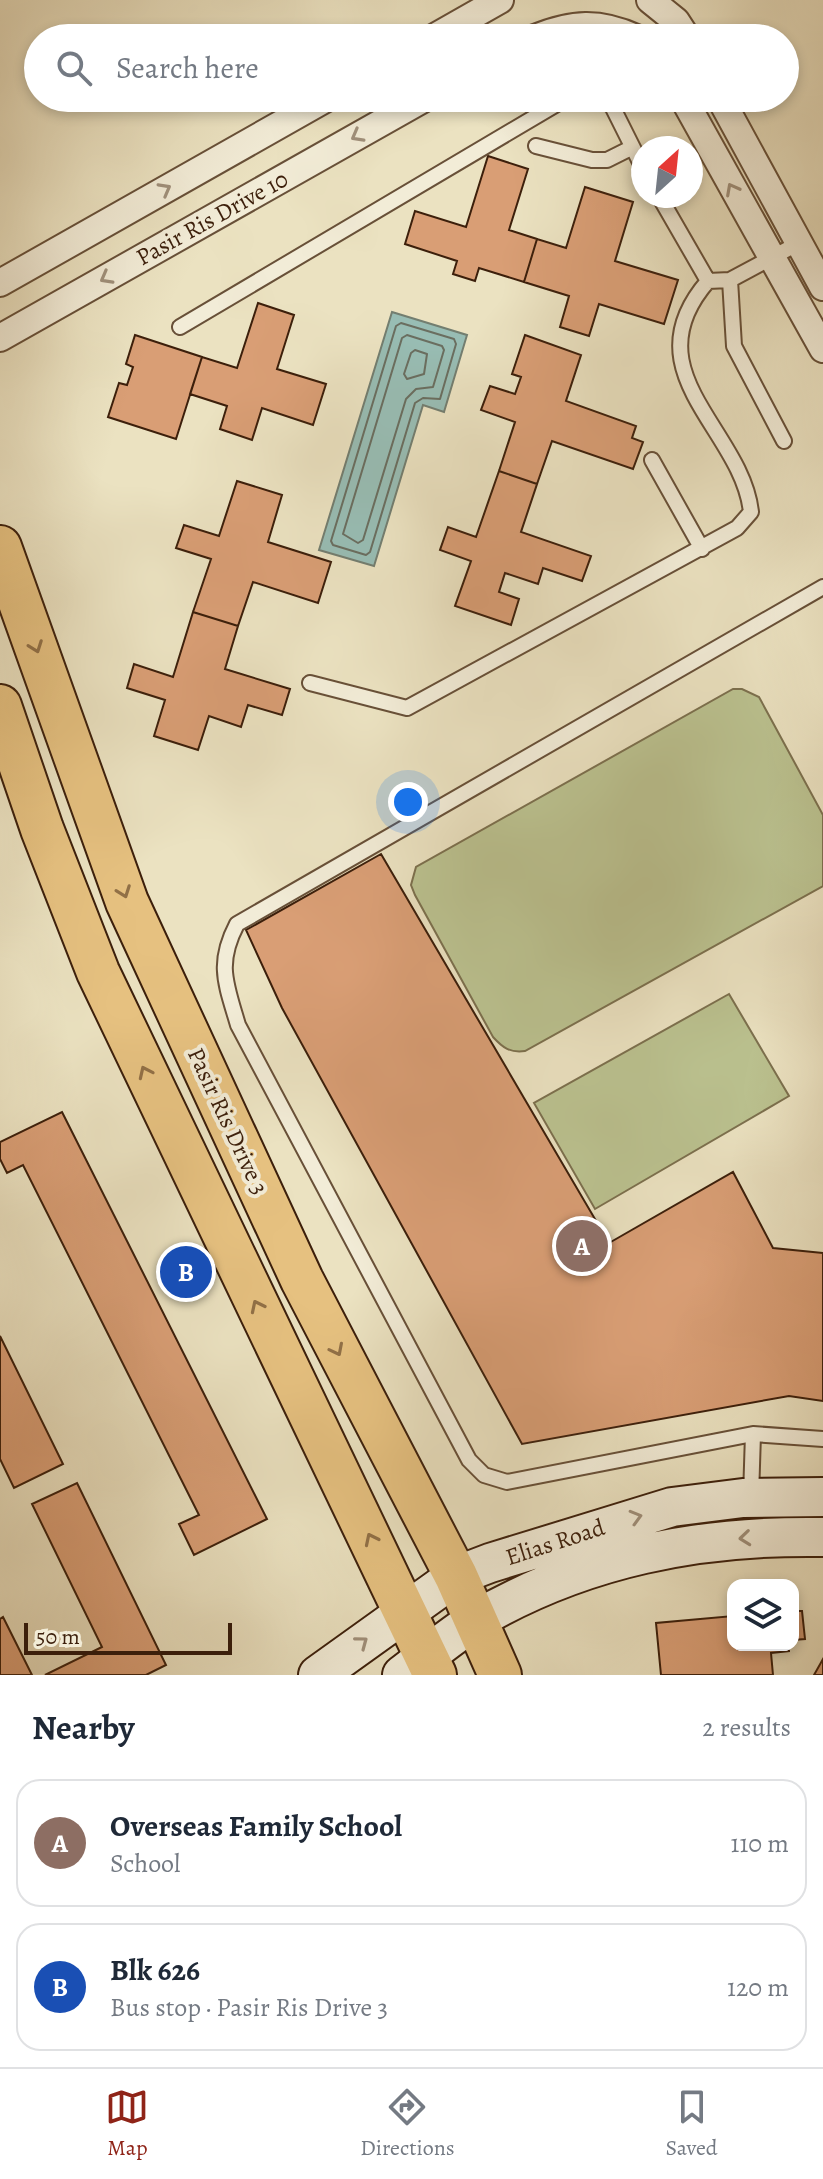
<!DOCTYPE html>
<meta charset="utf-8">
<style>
:root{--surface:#fff;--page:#f2f2f3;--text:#1f2937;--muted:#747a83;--line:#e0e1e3;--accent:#8f2418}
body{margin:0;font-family:Alegreya,serif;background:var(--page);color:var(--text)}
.controls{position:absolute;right:24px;bottom:24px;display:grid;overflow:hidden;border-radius:16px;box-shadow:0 4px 12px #0003}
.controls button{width:72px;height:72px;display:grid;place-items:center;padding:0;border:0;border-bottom:2px solid var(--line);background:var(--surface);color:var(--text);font:40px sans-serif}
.compass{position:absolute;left:631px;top:136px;width:72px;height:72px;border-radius:50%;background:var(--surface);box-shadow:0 4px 12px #0003;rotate:27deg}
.scale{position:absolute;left:24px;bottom:20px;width:208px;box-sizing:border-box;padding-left:8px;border:4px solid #3c1f0b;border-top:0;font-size:22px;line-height:28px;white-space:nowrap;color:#3c1f0b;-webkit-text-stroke:6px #f2ecd7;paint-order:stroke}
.you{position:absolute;left:408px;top:802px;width:28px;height:28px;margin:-20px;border:6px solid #fff;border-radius:50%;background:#1a73e8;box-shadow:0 0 0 12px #1a73e833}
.badge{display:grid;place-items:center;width:52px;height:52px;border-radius:50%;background:var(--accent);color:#fff;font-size:26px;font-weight:700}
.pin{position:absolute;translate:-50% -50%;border:4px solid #fff;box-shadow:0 2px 8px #0006}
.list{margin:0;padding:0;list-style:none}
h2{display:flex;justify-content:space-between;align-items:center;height:104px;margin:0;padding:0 32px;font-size:34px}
h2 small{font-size:26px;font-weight:400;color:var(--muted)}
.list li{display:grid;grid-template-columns:52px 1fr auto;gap:24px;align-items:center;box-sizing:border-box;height:128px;margin:0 16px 16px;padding:0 16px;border:2px solid var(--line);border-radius:24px}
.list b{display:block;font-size:30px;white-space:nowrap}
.list p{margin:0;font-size:26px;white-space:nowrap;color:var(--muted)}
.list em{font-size:26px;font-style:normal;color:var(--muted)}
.icon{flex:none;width:44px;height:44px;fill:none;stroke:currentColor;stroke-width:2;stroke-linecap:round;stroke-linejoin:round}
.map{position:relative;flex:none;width:823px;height:1675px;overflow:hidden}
.search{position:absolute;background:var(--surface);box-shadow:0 4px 12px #0003;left:24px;right:24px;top:24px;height:88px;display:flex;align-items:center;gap:20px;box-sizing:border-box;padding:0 28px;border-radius:44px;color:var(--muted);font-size:30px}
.sheet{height:392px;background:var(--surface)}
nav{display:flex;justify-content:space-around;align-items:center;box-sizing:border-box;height:112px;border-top:2px solid var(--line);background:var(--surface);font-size:22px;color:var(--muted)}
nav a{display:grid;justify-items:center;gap:4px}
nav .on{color:var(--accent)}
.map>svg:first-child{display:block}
.green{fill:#bbc290;stroke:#7c704e;stroke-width:2}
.water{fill:#98bdb4;stroke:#737e70;stroke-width:2}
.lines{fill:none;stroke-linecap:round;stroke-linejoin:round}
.shore{stroke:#6a6e60;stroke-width:2}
.building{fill:#d99e75;stroke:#3c1f0b;stroke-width:2}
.lane-casing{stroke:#685038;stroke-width:18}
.street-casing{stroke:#685038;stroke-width:30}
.secondary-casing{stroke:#3c1f0b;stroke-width:42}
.primary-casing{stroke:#3c1f0b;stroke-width:46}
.lane{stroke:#f2ecd7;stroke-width:14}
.street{stroke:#f2ecd7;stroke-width:26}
.secondary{stroke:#f2ecd7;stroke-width:38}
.primary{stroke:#e6c180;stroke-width:42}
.oneway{stroke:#a0907b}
.oneway2{stroke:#917046}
.labels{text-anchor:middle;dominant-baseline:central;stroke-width:8;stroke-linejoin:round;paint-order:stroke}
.street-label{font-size:24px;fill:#3c1f0b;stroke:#f2ecd7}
</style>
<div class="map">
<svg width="823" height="1675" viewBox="0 0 823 1675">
<rect width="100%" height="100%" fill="#ebe2c1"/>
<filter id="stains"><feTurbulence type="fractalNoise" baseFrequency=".0025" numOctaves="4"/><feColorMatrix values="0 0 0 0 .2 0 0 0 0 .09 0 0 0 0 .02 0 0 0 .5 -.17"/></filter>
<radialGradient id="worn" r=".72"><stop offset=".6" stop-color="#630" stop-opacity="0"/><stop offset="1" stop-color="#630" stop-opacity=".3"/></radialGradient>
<path class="green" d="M733 689H742L759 697 823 815V886L525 1051C510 1053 503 1048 493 1037L415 895 411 885 416 867Z
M729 994 789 1096 595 1209 534 1103Z"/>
<path class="water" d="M392 312 467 335 444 412 423 405 374 566 319 550Z"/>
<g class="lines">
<path class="shore" d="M401 323 454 339 456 344 440 399 423 398 415 403 370 552 366 555 333 545 331 541 396 326Z
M407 335 442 346 444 350 433 387 416 389 406 399 363 540 358 543 343 534 402 338Z
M415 350 427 354 424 374 407 379 404 374 411 353Z"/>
</g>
<path class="building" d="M488 156 528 169 509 230 537 239 524 282 479 268 475 281 453 274 457 261 405 244 415 211 466 227Z
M585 187 633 202 615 261 678 280 664 324 599 304 589 336 560 327 569 296 524 282 537 239 566 248Z
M258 303 294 315 277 369 326 384 313 425 262 408 252 440 220 429 227 406 190 394 202 357 237 368Z
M135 335 202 357 176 439 108 417 119 383 127 385 133 367 126 364Z
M525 335 581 355 566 401 636 426 632 438 643 442 633 469 552 441 537 484 499 471 515 422 481 410 490 386 515 394 521 377 512 374Z
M499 471 537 484 521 532 591 556 582 581 543 568 538 584 505 573 499 592 519 599 511 625 455 606 471 561 440 550 448 527 476 537Z
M237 481 282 495 268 542 331 562 318 603 253 582 238 626 193 612 211 559 176 548 184 525 219 536Z
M193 612 238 626 225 669 290 689 282 715 248 705 241 727 209 716 198 750 154 736 165 700 127 688 134 664 173 677Z
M381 854 609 1243 733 1172 773 1248 823 1253V1401L789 1396 522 1444 282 1008 246 930Z
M62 1112 267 1519 194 1555 179 1524 199 1515 23 1165 7 1173 0 1159V1142Z
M0 1336 63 1464 14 1488 0 1459Z
M77 1483 166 1665 146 1675H45L102 1647 32 1504Z
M793 1611H802L805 1639 793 1640Z
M733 1616V1645H789V1651L771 1653 773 1675H661L656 1623Z
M3 1617 32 1675H0V1619Z
M823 1659V1675H814Z"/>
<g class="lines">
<g class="lane-casing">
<path id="lane" d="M598 98 612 106 643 168
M536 146 592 160H607L631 148
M659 196 708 281
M730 280 734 346 784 441
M180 327 567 98
M652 460 702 549
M823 587 237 924C216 964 226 984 238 1025L469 1460 484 1475 507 1482 753 1434 823 1439
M310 683 407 708 737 528 751 512C742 429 629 372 708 281L730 280 799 243
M751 1497 753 1434"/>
</g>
<g class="street-casing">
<path id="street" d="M650 0 676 21 687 38
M433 38 500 0
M535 38C572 23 599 21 636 38
M683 98 823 349
M720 98 823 287
M0 283 327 98
M0 338 425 98"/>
</g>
<g class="secondary-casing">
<path id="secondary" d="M318 1675 456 1576 490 1563 672 1507 743 1498 823 1497
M402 1675C426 1657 450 1636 476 1620 584 1557 699 1535 823 1537"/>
</g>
<g class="primary-casing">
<path id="primary" d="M0 547 127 902 302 1280 456 1576 500 1675
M0 706 42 829 98 972 435 1675"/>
</g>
<use href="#lane" class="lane"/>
<use href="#street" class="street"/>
<use href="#secondary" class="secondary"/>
<use href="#primary" class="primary"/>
</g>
<defs><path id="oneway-chevron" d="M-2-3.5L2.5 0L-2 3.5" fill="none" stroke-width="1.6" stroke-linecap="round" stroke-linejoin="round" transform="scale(2)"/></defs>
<g class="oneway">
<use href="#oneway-chevron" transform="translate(357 136) rotate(151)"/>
<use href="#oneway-chevron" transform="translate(165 189) rotate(-29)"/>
<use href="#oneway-chevron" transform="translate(732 189) rotate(-118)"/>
<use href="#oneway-chevron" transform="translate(106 278) rotate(151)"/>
<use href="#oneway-chevron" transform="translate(636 1517) rotate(-16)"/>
<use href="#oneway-chevron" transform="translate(745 1538) rotate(174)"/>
<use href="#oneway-chevron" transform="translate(362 1642) rotate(-37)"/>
</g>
<g class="oneway2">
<use href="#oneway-chevron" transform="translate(36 647) rotate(70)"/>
<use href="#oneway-chevron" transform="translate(124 892) rotate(70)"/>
<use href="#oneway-chevron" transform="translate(145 1072) rotate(-115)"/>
<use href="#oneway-chevron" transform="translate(257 1306) rotate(-116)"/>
<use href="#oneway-chevron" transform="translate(337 1350) rotate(63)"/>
<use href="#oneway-chevron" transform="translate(371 1539) rotate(-116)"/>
</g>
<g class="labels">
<g class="street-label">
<text transform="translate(212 218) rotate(-29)">Pasir Ris Drive 10</text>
<text transform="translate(228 1121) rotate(65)">Pasir Ris Drive 3</text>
<text transform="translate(555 1542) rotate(-18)">Elias Road</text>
</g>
</g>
<rect width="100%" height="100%" filter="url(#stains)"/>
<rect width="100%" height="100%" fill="url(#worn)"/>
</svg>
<div class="controls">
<button><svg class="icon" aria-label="layers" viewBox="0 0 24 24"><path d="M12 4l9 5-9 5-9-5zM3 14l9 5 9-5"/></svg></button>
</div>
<svg class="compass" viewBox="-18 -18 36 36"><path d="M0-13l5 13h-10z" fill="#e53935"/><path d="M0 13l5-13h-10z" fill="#747a83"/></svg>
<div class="scale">50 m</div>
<div class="you"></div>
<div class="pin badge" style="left:582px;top:1246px;background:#8d6e63">A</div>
<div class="pin badge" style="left:186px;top:1272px;background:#1a4fb4">B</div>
<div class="search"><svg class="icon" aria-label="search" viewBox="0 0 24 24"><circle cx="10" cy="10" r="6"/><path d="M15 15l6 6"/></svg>Search here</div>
</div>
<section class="sheet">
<h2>Nearby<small>2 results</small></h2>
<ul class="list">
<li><span class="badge" style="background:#8d6e63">A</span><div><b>Overseas Family School</b><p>School</p></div><em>110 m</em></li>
<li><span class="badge" style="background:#1a4fb4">B</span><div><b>Blk 626</b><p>Bus stop · Pasir Ris Drive 3</p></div><em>120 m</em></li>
</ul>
</section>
<nav>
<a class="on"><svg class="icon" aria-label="map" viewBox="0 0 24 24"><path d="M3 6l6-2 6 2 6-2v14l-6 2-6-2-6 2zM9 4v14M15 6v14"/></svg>Map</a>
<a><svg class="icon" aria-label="directions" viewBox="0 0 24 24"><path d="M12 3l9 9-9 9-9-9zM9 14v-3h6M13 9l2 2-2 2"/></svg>Directions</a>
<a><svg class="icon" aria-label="saved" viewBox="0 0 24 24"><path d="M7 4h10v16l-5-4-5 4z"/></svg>Saved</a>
</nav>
